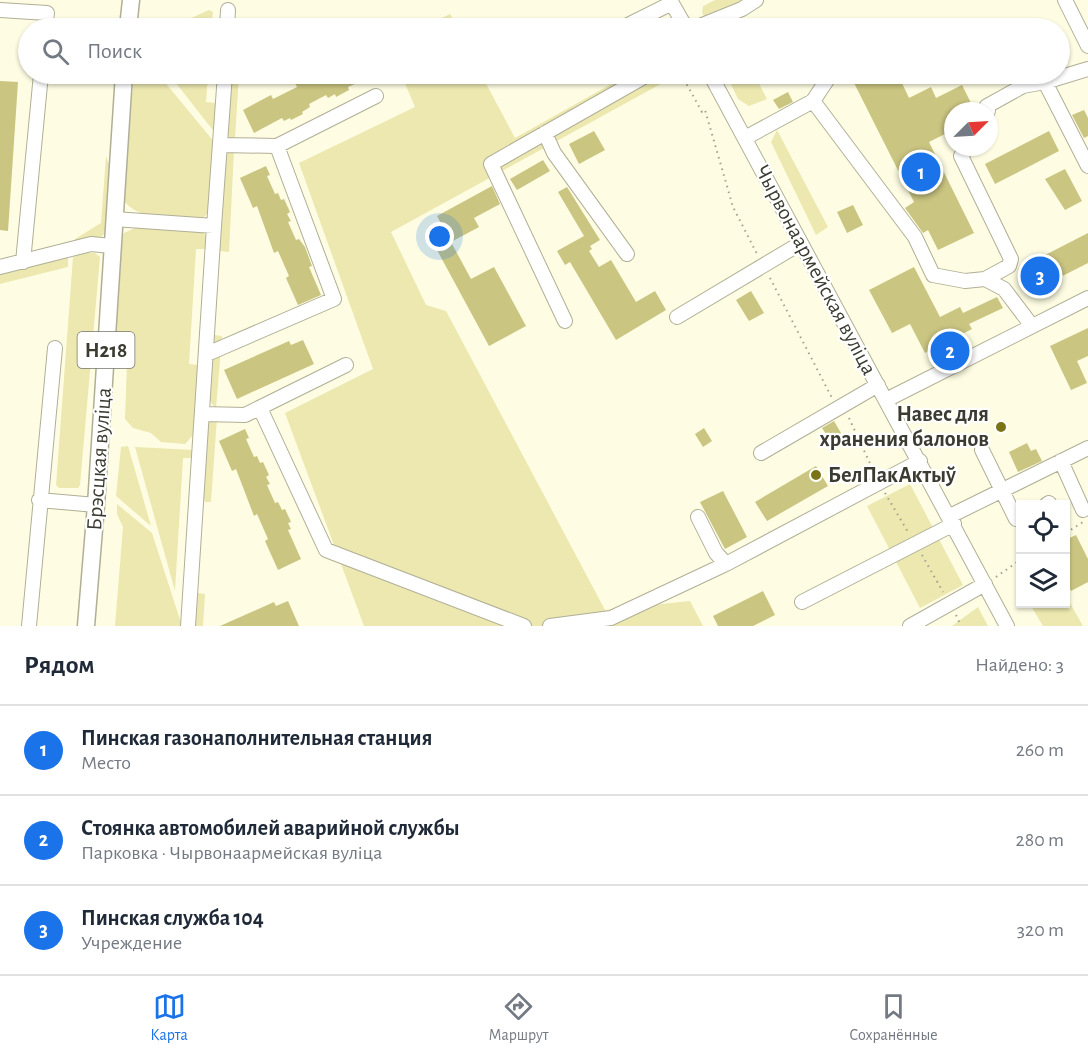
<!DOCTYPE html>
<html lang="ru">
<meta charset="utf-8">
<style>
:root{--surface:#fff;--page:#f2f2f3;--text:#1f2937;--muted:#747a83;--line:#e0e1e3;--accent:#1a73e8}
body{margin:0;font-family:"Alegreya Sans",sans-serif;background:var(--page);color:var(--text)}
.controls{position:absolute;right:18px;bottom:18px;display:grid;overflow:hidden;border-radius:0px;box-shadow:0 2px 4px #0004}
.controls button{width:54px;height:54px;display:grid;place-items:center;padding:0;border:0;border-bottom:2px solid var(--line);background:var(--surface);color:var(--text);font:30px sans-serif}
.compass{position:absolute;left:944px;top:102px;width:54px;height:54px;border-radius:50%;background:var(--surface);box-shadow:0 2px 4px #0004;rotate:66deg}
.you{position:absolute;left:440px;top:237px;width:21px;height:21px;margin:-15px;border:4px solid #fff;border-radius:50%;background:#1a73e8;box-shadow:0 0 0 9px #1a73e833}
.badge{display:grid;place-items:center;width:39px;height:39px;border-radius:50%;background:var(--accent);color:#fff;font-size:20px;font-weight:700}
.pin{position:absolute;translate:-50% -50%;border:3px solid #fff;box-shadow:0 2px 6px #0006}
.list{margin:0;padding:0;list-style:none}
h2{display:flex;justify-content:space-between;align-items:center;height:78px;margin:0;padding:0 24px;font-size:26px}
h2 small{font-size:20px;font-weight:400;color:var(--muted)}
.list li{display:grid;grid-template-columns:39px 1fr auto;gap:18px;align-items:center;box-sizing:border-box;height:90px;padding:0 24px;border-top:2px solid var(--line)}
.list b{display:block;font-size:22px;white-space:nowrap}
.list p{margin:0;font-size:20px;white-space:nowrap;color:var(--muted)}
.list em{font-size:20px;font-style:normal;color:var(--muted)}
.icon{flex:none;width:33px;height:33px;fill:none;stroke:currentColor;stroke-width:2;stroke-linecap:round;stroke-linejoin:round}
.map{position:relative;flex:none;width:1088px;height:626px;overflow:hidden}
.search{position:absolute;background:var(--surface);box-shadow:0 2px 4px #0004;left:18px;right:18px;top:18px;height:66px;display:flex;align-items:center;gap:15px;box-sizing:border-box;padding:0 21px;border-radius:33px;color:var(--muted);font-size:22px}
.sheet{height:348px;background:var(--surface)}
nav{display:flex;justify-content:space-around;align-items:center;box-sizing:border-box;height:84px;border-top:2px solid var(--line);background:var(--surface);font-size:16px;color:var(--muted)}
nav a{display:grid;justify-items:center;gap:3px}
nav .on{color:var(--accent)}
.map>svg:first-child{display:block}
.green{fill:#ece8b0}
.building{fill:#cac581}
.lines{fill:none;stroke-linecap:round;stroke-linejoin:round}
.minor-casing{stroke:#b0af96;stroke-width:16}
.major-casing{stroke:#b0af96;stroke-width:19}
.path{stroke:#a0a08e;stroke-width:2;stroke-dasharray:1.5 4.5;stroke-linecap:butt}
.minor{stroke:#fff;stroke-width:14}
.major{stroke:#fff;stroke-width:16}
.poi-dot{fill:#7b7417;stroke:#fff;stroke-width:2}
.labels{text-anchor:middle;dominant-baseline:central;stroke-width:4.5;stroke-linejoin:round;paint-order:stroke}
.shield{fill:#fff;stroke:#76766f;stroke-width:1.5}
.shield-label{font-size:21px;font-weight:bold;fill:#3b3b31}
.street-label{font-size:22px;fill:#3b3b31;stroke:#fff}
.poi-label{font-size:22px;font-weight:bold;fill:#3b3b31;stroke:#fff;text-anchor:end}
</style>
<div class="map">
<svg width="1088" height="626" viewBox="0 0 1088 626">
<rect width="100%" height="100%" fill="#fefde3"/>
<path class="green" d="M715 0H744L713 19H706L702 13 703 6Z
M209 10 213 12 211 28H169Z
M450 14 458 28H421Z
M134 74H158L215 143 210 211 201 220C175 218 137 222 122 198Z
M169 74H208L206 102 216 103 215 133Z
M231 74H239L235 139 229 138 227 133Z
M401 74H481L515 138 629 74H665L668 80 391 232 426 305 446 311 605 610 690 601 703 626H364L285 413 373 369 299 163 415 107Z
M726 74H754L767 99 749 106 738 99Z
M777 130 828 227 816 235 771 142Z
M234 150 229 252 220 251 225 155Z
M106 156 111 170 106 232 101 237 75 245V239L101 223Z
M137 227 202 231 209 241 205 249H196L189 364 199 365 195 433 185 444 161 442 151 433 133 428 125 419 127 362 114 331 120 238 124 233Z
M84 253H95L100 257 80 485 78 488H59L56 485 73 257Z
M68 257V267L0 284V275Z
M214 335 222 336 216 409 209 400Z
M217 418 211 502H205L202 493 207 424Z
M128 446 151 526 116 496 121 447Z
M135 447 194 450 191 458H183L175 591Z
M910 484 963 585 920 608 867 506Z
M117 504 152 533 182 626H115L123 527 117 514Z
M198 593 205 594 203 626H195Z
M1066 596 1083 626H1043L1030 604H1066Z
M978 607 988 626H952Z"/>
<path class="building" d="M314 74H368L354 81 355 84 348 87 349 90 336 97 335 94 328 98 326 95 309 104 310 107 302 112 303 114 291 120 290 118 284 121 282 118 254 133 243 110 271 95 273 99 297 87 295 83Z
M869 74H891L896 83 901 81 909 98 931 87 936 98 962 85 975 111H953V130L929 142 974 233 938 250 928 230 923 233 905 208 914 202 853 81Z
M0 81 18 82 8 231 0 230Z
M788 92 793 102 779 109 773 100Z
M1084 110 1088 118V136L1084 138 1072 115Z
M594 131 605 150 579 164 569 144Z
M1049 131 1059 151 995 184 985 164Z
M543 160 550 171 517 190 510 179Z
M266 166 270 175 267 176 275 194 278 193 281 200 284 199 290 212 287 214 291 221 288 222 296 240 299 239 305 247 312 266 309 267 321 295 298 305 286 278 289 276 278 251 274 253 257 206 253 208 240 178Z
M1065 169 1082 201 1065 210 1045 179Z
M492 186 500 204 474 218 479 227 451 242 437 216Z
M567 187 600 240 590 246 592 249 589 251 599 267 611 260 636 302 655 291 666 310 616 340 570 262 565 265 557 251 584 236 558 192Z
M853 205 863 225 847 233 837 212Z
M1088 233V263L1029 293 1018 269Z
M451 242 471 279 494 267 526 326 489 346 437 250Z
M914 267 940 317 960 307 963 313 997 297 1003 308 969 324 972 329 925 353 910 324 892 333 869 290Z
M751 291 764 313 749 321 736 300Z
M1088 328V356L1077 361 1087 383 1071 390 1050 346Z
M303 340 314 364 237 399 224 370 289 341 291 345Z
M834 421 841 433 830 440 822 428Z
M704 428 712 441 703 447 695 434Z
M245 429 249 438 246 439 254 457 257 456 260 463 263 462 269 475 266 477 270 484 267 485 275 503 278 502 282 510 285 509 291 522 288 523 291 529 288 530 301 559 278 570 265 541 268 539 257 514 254 516 236 469 232 471 219 441Z
M1027 443 1031 451 1036 449 1042 461 1018 472 1009 452Z
M816 466 828 486 767 521 755 502Z
M723 491 747 537 725 549 700 502Z
M1076 535 1088 559V582L1071 591 1065 578V540Z
M763 591 775 615 753 626H718L713 616Z
M288 601 299 626H220L274 602 276 606Z"/>
<g class="lines">
<g class="minor-casing">
<path id="minor" d="M670 0 686 28
M1065 0 1088 46
M0 10 47 13 45 28
M227 28 228 10
M622 28 672 3
M695 28 742 9 756 0
M710 74 1007 626
M1045 82 1088 166
M813 101 915 237 933 275 965 281 985 279 1004 289 1032 326
M988 111 987 106 1023 86 1045 82 1088 69
M545 133 554 153 627 254
M745 138 813 101 831 74
M221 145 277 146 376 96
M968 147 961 156 1011 259 1009 266 985 279
M114 219 214 226 225 74
M23 262 41 74
M0 267 91 244 112 246
M677 317 801 243
M565 321 491 164 649 74
M207 354 334 299 277 146
M886 400 1088 298
M260 408 326 550 524 626
M203 414 245 415 346 365
M982 450 1016 519 1020 517
M761 453 878 385
M1061 461 1083 510
M39 500 96 505
M1046 505 1049 503
M950 516 1088 448
M698 517 716 553 726 564
M802 602 954 524
M29 626 55 348
M188 626 214 226
M550 626 611 618 726 564 920 461
M910 626 985 584"/>
</g>
<g class="major-casing">
<path id="major" d="M128 28 131 0
M86 626 96 505 124 74"/>
</g>
<path class="path" d="M681 74 702 112 705 110 733 207 757 254
M770 278 832 398
M849 418 874 472
M885 493 908 532
M1066 533 1083 522
M922 555 943 592
M996 577 1020 560
M956 615 961 626"/>
<use href="#minor" class="minor"/>
<use href="#major" class="major"/>
</g>
<g class="poi-dot">
<circle cx="1001" cy="427" r="6"/>
<circle cx="816" cy="475" r="6"/>
</g>
<g class="labels">
<rect class="shield" x="77.5" y="332" width="57" height="36" rx="4.5"/>
<g class="shield-label">
<text x="106" y="350">Н218</text>
</g>
<g class="street-label">
<text transform="translate(816 270) rotate(62)">Чырвонаармейская вуліца</text>
<text transform="translate(99 459) rotate(-86)">Брэсцкая вуліца</text>
</g>
<g class="poi-label">
<text x="989" y="414">Навес для<tspan x="989" dy="25">хранения балонов</tspan></text>
<text x="828" y="475" text-anchor="start">БелПакАктыў</text>
</g>
</g>
</svg>
<div class="controls">
<button><svg class="icon" aria-label="locate" viewBox="0 0 24 24"><circle cx="12" cy="12" r="6"/><path d="M12 2v4M12 18v4M2 12h4M18 12h4"/></svg></button>
<button><svg class="icon" aria-label="layers" viewBox="0 0 24 24"><path d="M12 4l9 5-9 5-9-5zM3 14l9 5 9-5"/></svg></button>
</div>
<svg class="compass" viewBox="-18 -18 36 36"><path d="M0-13l5 13h-10z" fill="#e53935"/><path d="M0 13l5-13h-10z" fill="#747a83"/></svg>
<div class="you"></div>
<div class="pin badge" style="left:921px;top:172px">1</div>
<div class="pin badge" style="left:950px;top:351px">2</div>
<div class="pin badge" style="left:1040px;top:276px">3</div>
<div class="search"><svg class="icon" aria-label="search" viewBox="0 0 24 24"><circle cx="10" cy="10" r="6"/><path d="M15 15l6 6"/></svg>Поиск</div>
</div>
<section class="sheet">
<h2>Рядом<small>Найдено: 3</small></h2>
<ul class="list">
<li><span class="badge">1</span><div><b>Пинская газонаполнительная станция</b><p>Место</p></div><em>260 m</em></li>
<li><span class="badge">2</span><div><b>Стоянка автомобилей аварийной службы</b><p>Парковка · Чырвонаармейская вуліца</p></div><em>280 m</em></li>
<li><span class="badge">3</span><div><b>Пинская служба 104</b><p>Учреждение</p></div><em>320 m</em></li>
</ul>
</section>
<nav>
<a class="on"><svg class="icon" aria-label="map" viewBox="0 0 24 24"><path d="M3 6l6-2 6 2 6-2v14l-6 2-6-2-6 2zM9 4v14M15 6v14"/></svg>Карта</a>
<a><svg class="icon" aria-label="directions" viewBox="0 0 24 24"><path d="M12 3l9 9-9 9-9-9zM9 14v-3h6M13 9l2 2-2 2"/></svg>Маршрут</a>
<a><svg class="icon" aria-label="saved" viewBox="0 0 24 24"><path d="M7 4h10v16l-5-4-5 4z"/></svg>Сохранённые</a>
</nav>
